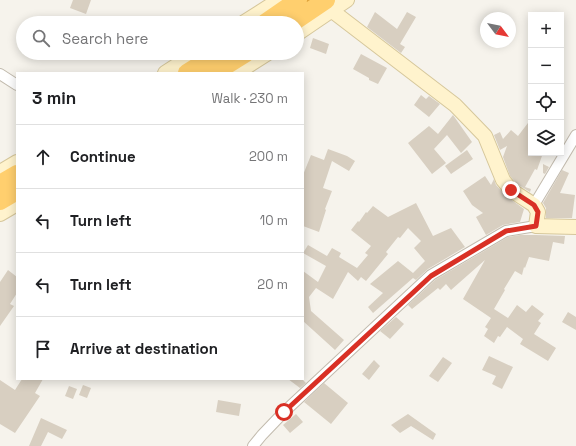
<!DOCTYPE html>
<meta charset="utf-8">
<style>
:root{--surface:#fff;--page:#f2f2f2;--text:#202124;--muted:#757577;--line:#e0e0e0}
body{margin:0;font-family:"Space Grotesk",sans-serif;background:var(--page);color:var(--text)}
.controls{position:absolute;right:12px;top:12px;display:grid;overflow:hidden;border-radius:0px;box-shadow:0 2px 10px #0003}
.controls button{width:36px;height:36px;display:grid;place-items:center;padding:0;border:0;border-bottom:1px solid var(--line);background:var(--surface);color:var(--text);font:20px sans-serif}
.compass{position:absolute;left:480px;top:12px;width:36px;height:36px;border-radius:50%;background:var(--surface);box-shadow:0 2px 10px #0003;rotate:122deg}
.stop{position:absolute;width:12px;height:12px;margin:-9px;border:3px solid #d93025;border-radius:50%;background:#fff}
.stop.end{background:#d93025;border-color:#fff;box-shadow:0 1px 4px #0008}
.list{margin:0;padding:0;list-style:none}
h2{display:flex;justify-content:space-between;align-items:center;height:52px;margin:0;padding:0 16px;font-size:17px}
h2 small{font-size:13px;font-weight:400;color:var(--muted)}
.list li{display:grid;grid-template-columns:26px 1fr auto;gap:12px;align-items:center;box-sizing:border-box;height:64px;padding:0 16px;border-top:1px solid var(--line)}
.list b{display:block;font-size:15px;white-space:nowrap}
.list em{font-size:13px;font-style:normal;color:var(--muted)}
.icon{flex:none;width:22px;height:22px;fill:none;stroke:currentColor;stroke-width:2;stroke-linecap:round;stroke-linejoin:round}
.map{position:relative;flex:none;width:576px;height:446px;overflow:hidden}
.search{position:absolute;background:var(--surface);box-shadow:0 2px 10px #0003;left:16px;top:16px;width:288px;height:44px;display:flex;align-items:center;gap:10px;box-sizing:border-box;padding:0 14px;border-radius:22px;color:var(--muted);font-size:15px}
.panel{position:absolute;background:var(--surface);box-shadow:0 2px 10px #0003;left:16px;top:72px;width:288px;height:308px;border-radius:0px}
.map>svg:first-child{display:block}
.building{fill:#d8cfc1}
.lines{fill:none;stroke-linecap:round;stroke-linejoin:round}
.street-casing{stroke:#c2bbae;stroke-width:12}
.secondary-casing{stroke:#d6c79b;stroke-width:16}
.highway-casing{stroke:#e0a43c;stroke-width:20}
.street{stroke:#fff;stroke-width:10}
.secondary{stroke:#fff3cd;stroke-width:14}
.highway{stroke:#ffcf6e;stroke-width:18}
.route{stroke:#d93025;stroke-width:5}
</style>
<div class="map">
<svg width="576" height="446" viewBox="0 0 576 446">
<rect width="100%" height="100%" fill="#f6f3ec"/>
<path class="building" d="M73 0H91L86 14 70 8Z
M375 12 397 29 407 12 416 17 400 44 405 47 401 53 367 27Z
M313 38 329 44 326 54 310 48Z
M361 54 387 68 378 84 369 80V78L353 69Z
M421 95 426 99 429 96 440 104 429 117 414 105Z
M453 115 472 142 461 153 447 135 434 149 446 163 432 174 408 143 429 126 438 134Z
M531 119V153H543L537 170 535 169 525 187 531 189 530 192 517 184 510 176 503 157 507 146 500 150 494 135 500 132 503 139 511 130 518 136Z
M328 149 347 156 355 161 349 171 332 161 323 188 332 191 325 209 326 210 319 232 303 226V175L311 155 324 160Z
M467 150 473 159 451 174 445 166Z
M543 164 549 167 545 174 543 173Z
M562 170 569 173 560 193 575 195 572 218H546V208L543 203Z
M485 176 491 185 494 179 496 185 505 195 524 209 520 222 503 225 486 235 476 217 483 213 472 205 463 191Z
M416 203 433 236 451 228 465 247 428 269 416 280 413 278 373 313 368 307 383 293 370 284 398 261 413 273 425 261 414 248 421 241 408 228 400 238 398 237 386 252 388 254 366 281 361 277 358 281 348 272 333 299 316 288 309 297 311 311 344 340 335 350 303 321V271L318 282 326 266 303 253 308 245 327 256 332 248 341 253 339 257 357 268 368 255 365 253 371 246 351 230 358 221 359 222 366 212 367 213 373 206 388 217Z
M520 235H536L565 236 564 244 553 242 549 261 529 257 525 268 524 267 522 275 515 271 504 289 505 290 494 309 508 318 517 305 526 312 532 305 544 314 538 321 541 323 534 334 556 348 548 361 520 344 523 339 507 327 500 337 498 336 494 343 484 336 488 329 485 327 491 318 463 299 485 260 451 290 446 284 440 290 438 288 412 309 408 305 435 280 508 237Z
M8 270 17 277V293L10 304 14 306 0 326V282Z
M568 312 576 317V330L562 322Z
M396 317 404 324 390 339 380 331Z
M489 356 513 367 502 389 492 384 496 376 482 370Z
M443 357 452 363 438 382 429 376Z
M374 360 380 366 369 380 362 374Z
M22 379H43L35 393 40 396 15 433 0 424V380L15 390Z
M288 379H302L306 383 300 388Z
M324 383 348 403 331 424 304 402Z
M83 385 91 388 87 398 79 395Z
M69 386 77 389 73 399 65 396Z
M218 400 241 404 239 416 216 412Z
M296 414 303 422 290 433 283 425Z
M408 414 436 434 433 440 411 426 400 433 391 425Z
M41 418 67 430 62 439 48 432 41 446H29Z"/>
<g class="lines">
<g class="street-casing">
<path id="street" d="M0 74 17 85
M534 205 576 135
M253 446 262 435 284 412 431 275 506 231 536 226"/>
</g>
<g class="secondary-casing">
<path id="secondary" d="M331 10 455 105 485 136 503 180 511 190 534 205 538 212 536 226 576 227
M243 23 279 0
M297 34 347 0
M165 73 196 53
M237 73 268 53
M0 172 17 162
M0 214 17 204"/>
</g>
<g class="highway-casing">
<path id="highway" d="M265 23 298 0
M292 23 326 0
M187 73 219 53
M214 73 246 53
M0 184 17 174
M0 201 17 191"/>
</g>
<use href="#street" class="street"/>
<use href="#secondary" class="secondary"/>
<use href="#highway" class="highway"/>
</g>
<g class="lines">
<path class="route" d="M284 412 431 276 506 231 536 226 538 212 534 205 511 190"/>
</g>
</svg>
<div class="controls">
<button>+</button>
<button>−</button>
<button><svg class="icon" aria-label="locate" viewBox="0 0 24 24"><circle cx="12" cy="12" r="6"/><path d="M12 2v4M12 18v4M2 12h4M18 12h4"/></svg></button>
<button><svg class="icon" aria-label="layers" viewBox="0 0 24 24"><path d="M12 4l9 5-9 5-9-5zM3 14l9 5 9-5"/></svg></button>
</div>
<svg class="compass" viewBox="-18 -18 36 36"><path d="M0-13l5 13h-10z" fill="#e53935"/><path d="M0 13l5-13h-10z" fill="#757577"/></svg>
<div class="stop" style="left:284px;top:412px"></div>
<div class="stop end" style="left:511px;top:190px"></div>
<div class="search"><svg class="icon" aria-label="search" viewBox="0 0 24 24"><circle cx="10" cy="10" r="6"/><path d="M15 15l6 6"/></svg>Search here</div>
<section class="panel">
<h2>3 min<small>Walk · 230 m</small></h2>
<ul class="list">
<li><svg class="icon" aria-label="ahead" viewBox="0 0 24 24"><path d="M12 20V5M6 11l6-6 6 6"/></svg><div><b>Continue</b></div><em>200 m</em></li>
<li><svg class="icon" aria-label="left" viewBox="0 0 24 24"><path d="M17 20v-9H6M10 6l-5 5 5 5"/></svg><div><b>Turn left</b></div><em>10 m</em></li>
<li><svg class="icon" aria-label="left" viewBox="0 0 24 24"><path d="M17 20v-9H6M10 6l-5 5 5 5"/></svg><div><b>Turn left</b></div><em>20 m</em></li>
<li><svg class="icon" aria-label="arrive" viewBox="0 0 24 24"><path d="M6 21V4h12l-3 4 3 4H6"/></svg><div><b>Arrive at destination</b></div></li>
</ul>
</section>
</div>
